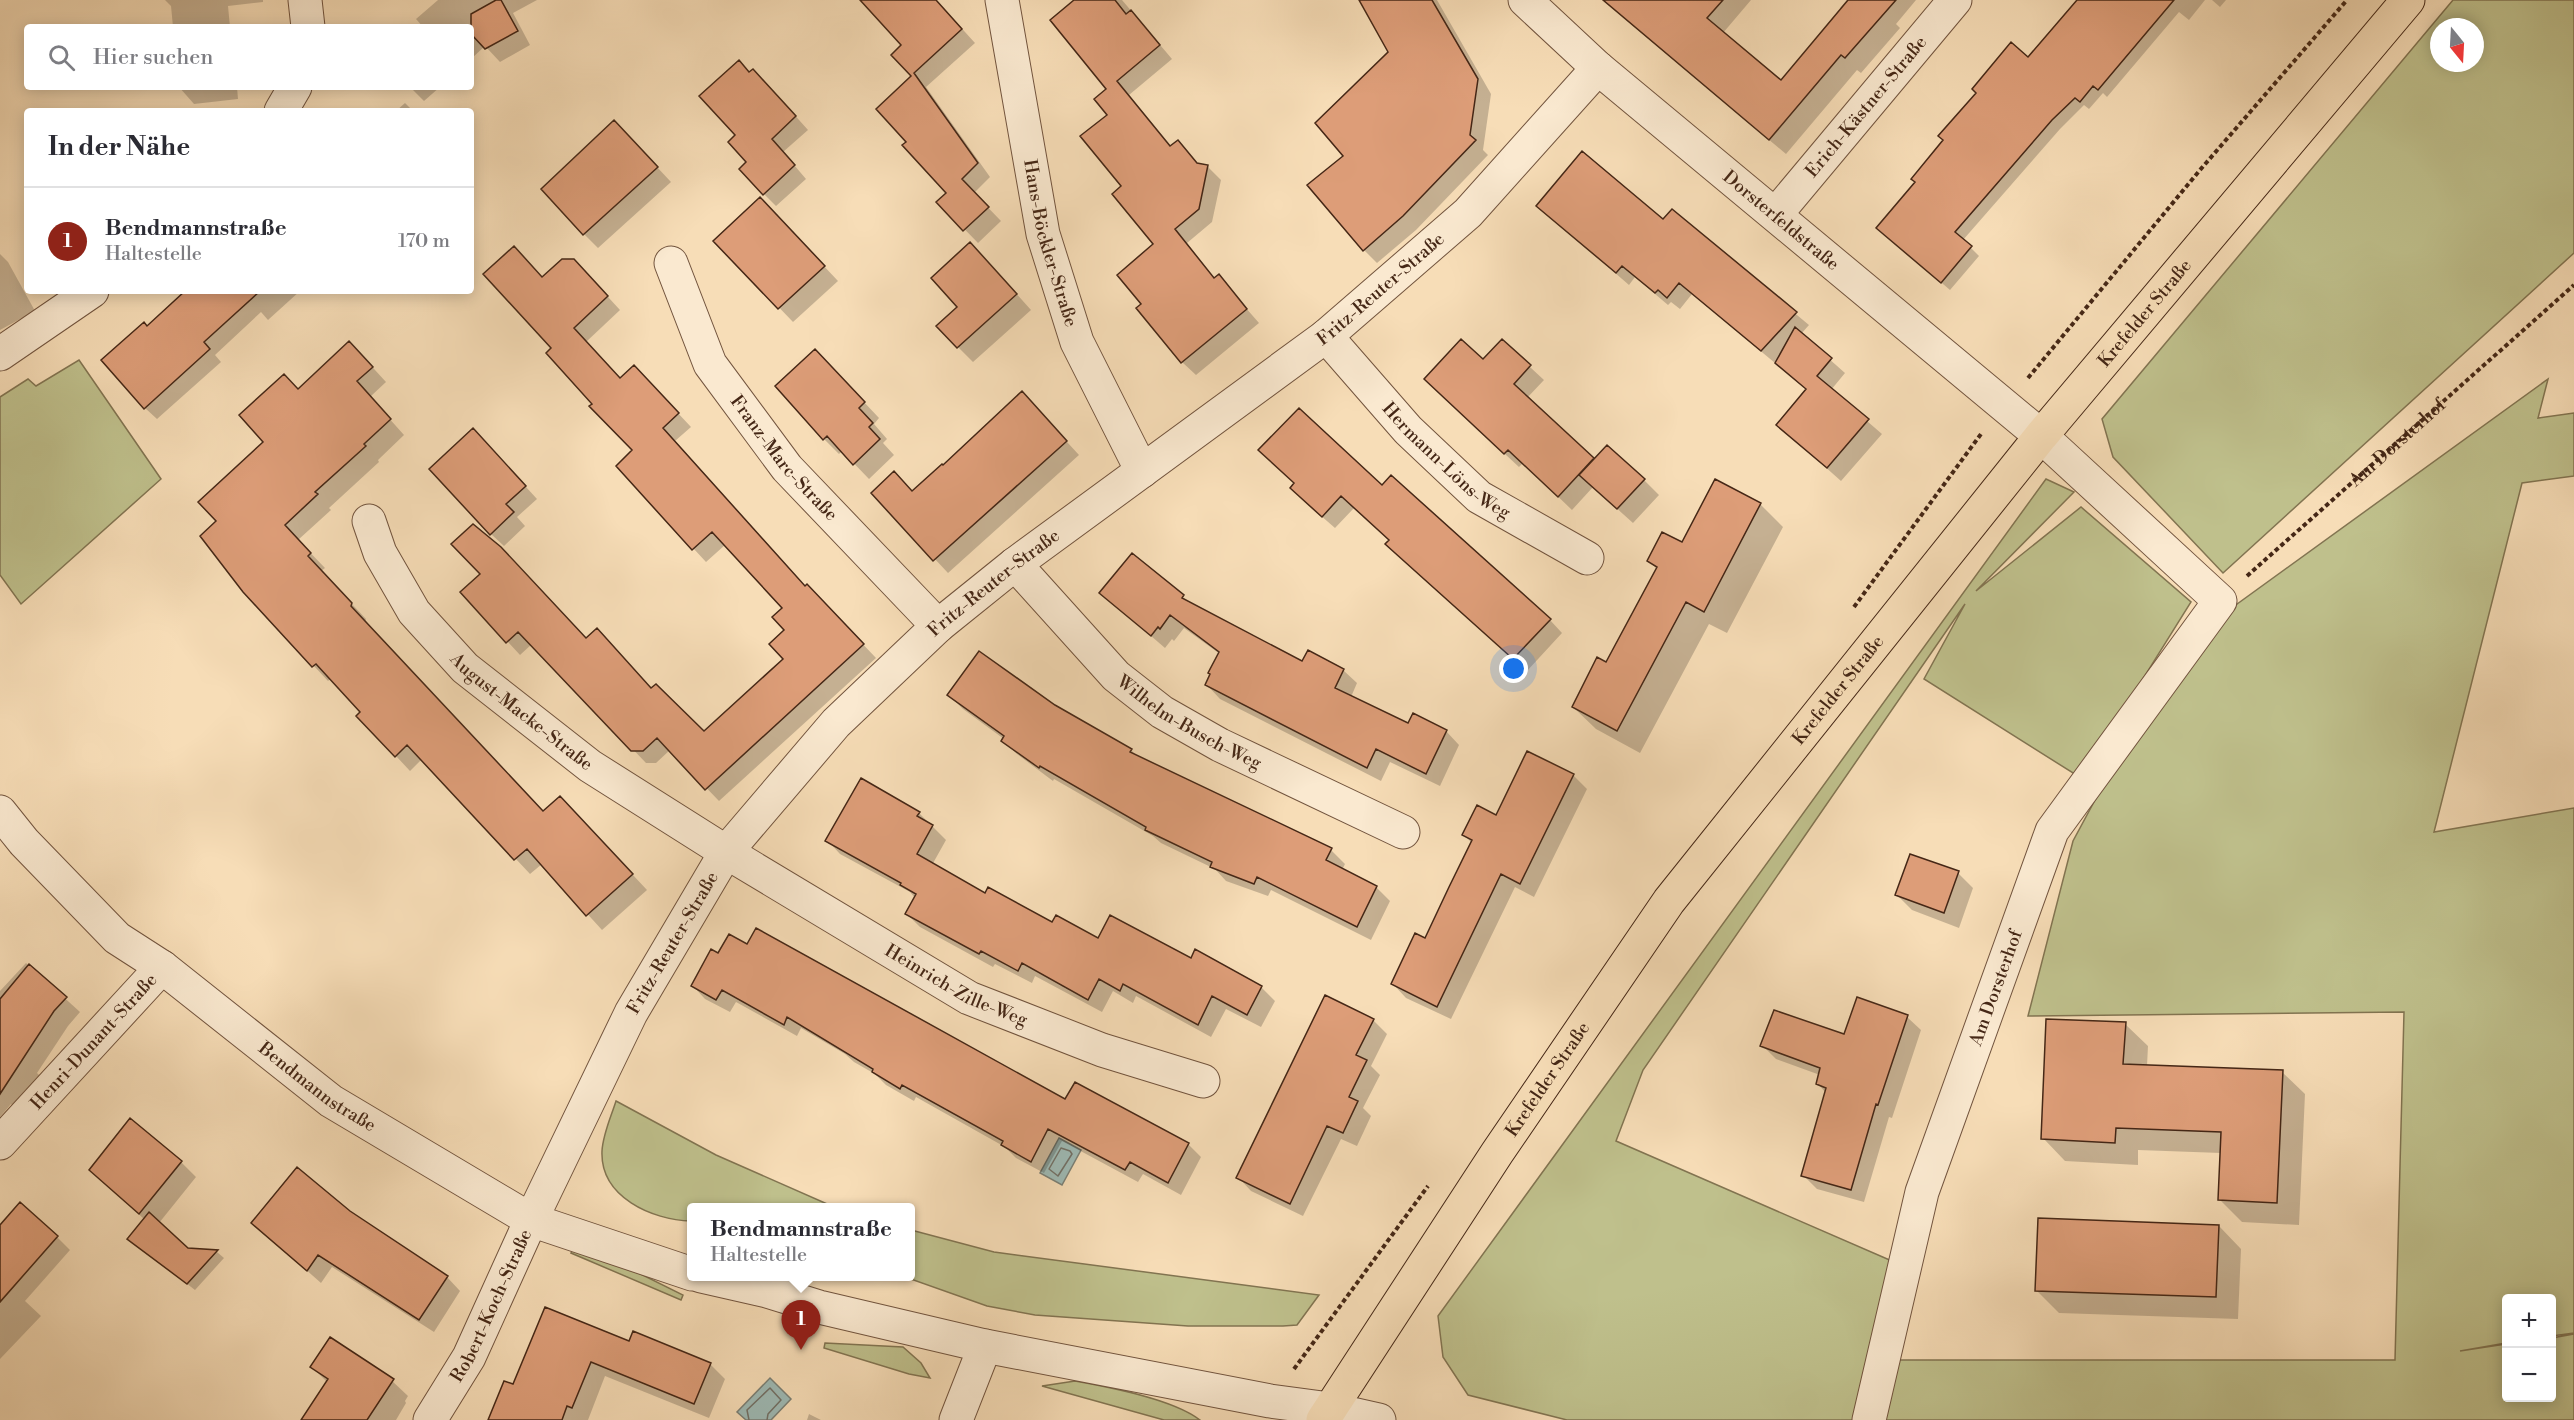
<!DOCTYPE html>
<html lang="de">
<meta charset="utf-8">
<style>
:root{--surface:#fff;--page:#f7f7f7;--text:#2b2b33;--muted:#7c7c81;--line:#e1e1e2;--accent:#8f2418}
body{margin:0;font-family:"Libre Bodoni",serif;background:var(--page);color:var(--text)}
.controls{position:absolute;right:18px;bottom:18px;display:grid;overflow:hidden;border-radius:6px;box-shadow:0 3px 15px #0003}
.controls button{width:54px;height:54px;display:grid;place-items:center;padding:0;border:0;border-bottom:2px solid var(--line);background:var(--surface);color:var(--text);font:30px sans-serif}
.compass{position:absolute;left:2430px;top:18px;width:54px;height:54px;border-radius:50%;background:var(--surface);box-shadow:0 3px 15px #0003;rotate:162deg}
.you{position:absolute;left:1514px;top:669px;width:21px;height:21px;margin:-15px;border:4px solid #fff;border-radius:50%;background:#1a73e8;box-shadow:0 0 0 9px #1a73e833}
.badge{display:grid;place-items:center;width:39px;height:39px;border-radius:50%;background:var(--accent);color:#fff;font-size:20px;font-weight:700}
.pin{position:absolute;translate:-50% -50px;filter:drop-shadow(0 2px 3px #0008)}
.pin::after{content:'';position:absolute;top:32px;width:21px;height:18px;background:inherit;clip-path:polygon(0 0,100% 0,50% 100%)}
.popup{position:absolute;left:687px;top:1203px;width:228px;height:78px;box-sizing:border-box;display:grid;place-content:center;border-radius:6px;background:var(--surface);filter:drop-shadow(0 2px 4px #0005);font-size:20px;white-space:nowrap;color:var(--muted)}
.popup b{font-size:22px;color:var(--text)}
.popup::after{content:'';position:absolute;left:50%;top:100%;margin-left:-12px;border:12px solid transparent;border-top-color:var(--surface)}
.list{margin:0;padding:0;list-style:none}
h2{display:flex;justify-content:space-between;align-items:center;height:78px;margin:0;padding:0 24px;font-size:26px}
h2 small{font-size:20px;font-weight:400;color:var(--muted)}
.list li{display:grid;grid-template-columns:39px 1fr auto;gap:18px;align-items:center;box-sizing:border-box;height:108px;padding:0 24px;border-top:2px solid var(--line)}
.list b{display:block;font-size:22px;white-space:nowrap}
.list p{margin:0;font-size:20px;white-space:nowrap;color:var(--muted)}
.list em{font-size:20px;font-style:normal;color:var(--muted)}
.icon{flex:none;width:33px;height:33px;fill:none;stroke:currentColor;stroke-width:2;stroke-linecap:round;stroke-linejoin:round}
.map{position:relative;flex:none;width:2574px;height:1420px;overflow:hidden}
.search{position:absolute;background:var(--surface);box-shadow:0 3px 15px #0003;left:24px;top:24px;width:450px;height:66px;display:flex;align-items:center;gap:15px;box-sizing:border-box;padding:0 21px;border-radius:6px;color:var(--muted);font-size:22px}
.panel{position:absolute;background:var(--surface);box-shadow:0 3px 15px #0003;left:24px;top:108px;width:450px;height:186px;border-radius:6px}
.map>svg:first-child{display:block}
.green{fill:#bfc08c;stroke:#827451;stroke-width:1.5;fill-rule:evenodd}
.water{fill:#9ebab5;stroke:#7a7f75;stroke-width:1.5}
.shadow{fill:#0003}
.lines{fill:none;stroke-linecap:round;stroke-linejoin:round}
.shore{stroke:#727066;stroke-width:1.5}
.building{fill:#dd9d78;stroke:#452716;stroke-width:1.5}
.minor-casing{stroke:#72543e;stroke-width:35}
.major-casing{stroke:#452716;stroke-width:35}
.path{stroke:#452716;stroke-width:4;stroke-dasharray:4.5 3;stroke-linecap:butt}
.minor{stroke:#fae9d0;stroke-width:33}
.major{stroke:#f7ddb7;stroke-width:33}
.labels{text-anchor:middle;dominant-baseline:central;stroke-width:5;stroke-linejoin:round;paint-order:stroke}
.street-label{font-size:18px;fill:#452716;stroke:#fae9d0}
</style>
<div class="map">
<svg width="2574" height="1420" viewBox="0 0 2574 1420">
<rect width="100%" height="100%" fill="#f7ddb7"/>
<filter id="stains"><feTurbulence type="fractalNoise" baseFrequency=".00333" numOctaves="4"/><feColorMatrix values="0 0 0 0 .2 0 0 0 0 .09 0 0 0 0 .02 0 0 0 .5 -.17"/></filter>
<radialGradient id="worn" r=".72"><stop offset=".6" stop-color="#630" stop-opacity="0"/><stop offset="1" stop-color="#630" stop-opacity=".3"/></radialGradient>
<path class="green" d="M2453 0H2574V253L2223 573 2113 457 2102 419ZM2439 27H2475V63H2439Z
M79 360 161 479 21 604 0 575V397L28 379 36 386Z
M2548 379 2538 418 2574 413V476L2522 483 2434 832 2574 808V1333L2552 1336V1298H2506V1343L2460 1351 2506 1344V1398H2552V1338L2574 1334V1420H1883L1892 1360H2395L2404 1012 2028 1016 2073 841 2101 789 2233 607Z
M2046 479 2074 492 1976 591 2081 507 2191 602 2081 778 1924 679 1965 604 1643 1070 1616 1141 1908 1268 1862 1420H1567L1468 1395 1443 1357 1438 1316Z
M616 1101 716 1155 834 1207 692 1208 691 1221C652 1220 600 1197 602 1151 603 1134 611 1117 616 1101Z
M911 1230 994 1252 1319 1295 1297 1325 1283 1326H1188L1035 1315 987 1306 905 1277 910 1276Z
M584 1246 683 1295 681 1300 571 1253 574 1247Z
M825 1343 903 1347 921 1363 930 1378 909 1374 824 1348Z
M1075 1381C1109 1387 1173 1399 1200 1420H1164L1042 1386Z"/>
<path class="water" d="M1059 1138 1081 1150 1062 1185 1040 1173Z
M770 1378 791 1399 771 1420H746L737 1412Z"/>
<path class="shadow" d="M165 0H263V2L228 6 230 27H173L171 6Z
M438 0H537L513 13 530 45 500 62 485 46 471 59V27H423L416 19Z
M880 0H936L975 43 926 87 990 177 974 193 1001 221 978 243 938 202 948 193 908 142 913 76 903 46Z
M1076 0H1122L1172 59 1129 95 1172 147 1191 156 1198 164 1207 166 1221 180 1212 222 1187 243 1215 279 1218 276 1259 323 1196 375 1182 362 1143 304 1155 244 1123 186 1109 115V89Z
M1359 0H1437L1491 94 1483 150 1488 155 1416 230 1377 263 1364 250 1345 156 1390 53Z
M1624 0H1751L1723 33 1782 82 1842 10 1840 8 1847 0H1916L1896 24 1900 28 1861 73 1857 70 1786 154 1632 25 1617 9Z
M2079 0H2205L2189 20 2179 12 2107 97 2103 93 2089 109 2084 105 2060 129 1963 240 1979 256 1950 290 1878 228Z
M2212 0H2226L2220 7Z
M750 73 766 83 808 130 783 152 806 179 776 206 764 194 748 162Z
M179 87H237L238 99 194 104Z
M410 87H440L424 101Z
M405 103 413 111H396Z
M628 136 671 182 598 248 584 234Z
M1538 206 1663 221 1672 211 1809 325 1801 334 1845 373 1831 390 1882 434 1841 481 1778 425 1807 390 1776 361 1775 363 1692 294 1680 309 1671 302 1668 305 1635 277 1629 285Z
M774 213 838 281 793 322 715 241Z
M0 254 8 262 35 311 0 330Z
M985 259 1031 310 973 362 958 347 959 307Z
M587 274 620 310 586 342 620 379 647 380 691 427 675 441 806 587 820 599 876 658 719 801 670 750 656 763H646L532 644 520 655 462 592 587 640 652 689 704 733 785 659 786 630 784 608 725 545 706 562 618 467 634 450 594 404 553 348 543 279Z
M187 291H300L268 320 261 312 215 355 221 362 157 419 145 408 148 328Z
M1502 341 1544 380 1527 398 1595 461 1644 480 1659 495 1633 523 1593 487 1572 510 1523 463 1519 467 1439 393 1483 361Z
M364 358 386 382 370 397 404 435 378 460 379 462 329 508 331 510 298 540 325 568 321 571 366 619 365 622 544 813H575L647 890 602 930 542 864 530 874 422 759 410 771 396 756 362 712 331 678 328 681 244 591 218 521 299 390Z
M830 366 879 418 874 424 887 439 883 443 894 455 869 479 842 451 839 454 824 439Z
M1035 407 1079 455 948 573 873 493 912 492Z
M486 443 537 499 517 517 525 526 504 546 491 534Z
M1382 487 1550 620 1562 633 1527 671 1400 557 1390 540 1354 508 1335 528 1304 501Z
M1760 504 1783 527 1727 633 1709 624 1640 753 1596 729 1573 707 1607 664 1657 569 1649 561Z
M1132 555 1192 605 1303 663 1343 670 1357 683 1351 697 1409 725 1446 731 1459 745 1440 786 1390 762 1381 781 1220 699 1207 685 1220 654 1184 628 1174 641 1172 639 1165 648 1101 593Z
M949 695 1054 707 1131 750 1139 758 1331 850 1345 864 1342 870 1376 887 1390 901 1371 940 1271 890 1268 896 1226 881 1215 869 1161 843 1153 836 1054 779 1053 781 1017 754 1003 740 1004 739 963 709Z
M1573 775 1587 789 1534 897 1515 887 1451 1019 1406 998 1393 984 1425 940 1472 843 1464 835Z
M919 813 946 840 932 865 986 895 1053 924 1099 940 1192 960 1196 951 1261 987 1275 1001 1261 1027 1226 1009 1211 1037 1136 996 1133 1003 1113 991 1102 1012 1035 976 1032 983 995 964 993 967 920 927 907 914 915 898 910 892 840 854 827 840Z
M1958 873 1973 888 1959 928 1912 910 1897 895Z
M712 951 1065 1101 1188 1144 1201 1157 1181 1195 1143 1174 1138 1182 1062 1141 1044 1173 1016 1158 1005 1147 916 1097 914 1101 886 1085 875 1074 854 1062 845 1054 801 1028 797 1036 736 1002 730 1012 705 999 692 985Z
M26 963 80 1012 68 1026 37 1073 41 1077 14 1107 11 1104 0 1117V991Z
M1907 1017 1921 1030 1892 1118 1889 1117 1864 1202 1817 1189 1803 1175 1826 1093 1818 1084 1820 1075 1776 1059 1762 1045 1845 1036Z
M1373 1020 1387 1034 1371 1066 1380 1075 1363 1108 1371 1116 1357 1146 1341 1139 1303 1216 1251 1191 1238 1177Z
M2125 1024 2148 1046 2147 1066 2282 1072 2305 1094 2299 1225 2242 1222 2220 1200 2221 1153 2138 1150V1165L2065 1161 2043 1138Z
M181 1162 196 1177 159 1223 187 1249 217 1252 224 1258 195 1290 129 1239 145 1220 91 1170Z
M349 1213 447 1277 460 1291 434 1332 332 1267 321 1283 253 1223Z
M2219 1226 2241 1249 2238 1319 2059 1313 2036 1290Z
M0 1227 57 1237 70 1250 25 1301 41 1316 0 1359Z
M630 1343 710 1364 725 1379 709 1418 605 1376 588 1420H506L514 1386Z
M312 1367 390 1379 408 1396 405 1401 406 1403 396 1420H303L328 1383Z
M809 1414 821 1420H807Z"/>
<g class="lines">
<path class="shore" d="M1061 1148 1070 1151 1072 1154 1058 1176 1049 1169Z
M749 1420 747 1410 770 1388 781 1400 768 1414 767 1420"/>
</g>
<path class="building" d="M496 0H501L518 31 485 49 471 34V14Z
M860 0H936L962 29 914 73 978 163 962 179 989 207 963 231 936 202 946 193 902 145 906 142 876 109 911 76 891 55 901 45Z
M1074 0H1115L1126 14 1131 10 1160 45 1117 81 1170 146 1178 140 1197 163 1208 165 1199 209 1175 229 1214 278 1219 274 1247 309 1181 363 1136 308 1141 304 1117 275 1153 244 1112 194 1121 186 1080 136 1107 115 1094 99 1106 89 1050 20Z
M1359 0H1432L1478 79 1470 135 1476 140 1403 216 1363 251 1307 185 1343 156 1315 123 1388 52Z
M1603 0H1723L1707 18 1781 80 1848 0H1896L1845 58 1841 55 1769 140Z
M2077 0H2174L2098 90 2093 86 2080 102 2075 98 2052 120 1955 232 1972 246 1941 283 1876 228 1915 182 1911 179 1943 140 1938 136 1976 93 1972 89 2011 42 2028 57Z
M739 60 749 72 753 69 796 116 772 139 795 165 763 195 739 169 746 162 728 142 735 135 699 96Z
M614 120 658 167 583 235 541 189Z
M1582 151 1663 219 1672 209 1797 312 1761 351 1679 283 1667 298 1658 290 1655 293 1622 266 1616 273 1536 206Z
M760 197 825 266 778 309 713 241Z
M970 242 1017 294 957 348 936 326 957 307 931 278Z
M514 246 542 277 562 259H574L608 296 574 328 620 378 634 365 679 413 663 428 805 586 807 584 864 644 705 790 657 738 643 751H631L518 632 506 643 460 592 480 574 451 544 473 524 501 547 586 638 597 628 651 688 656 684 704 731 783 659 769 644 784 630 772 617 782 608 712 532 692 550 616 466 632 450 589 406 592 404 546 353 551 348 483 274Z
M185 291H260L204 342 210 349 144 409 101 360 144 322 147 326Z
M1795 327 1832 358 1817 376 1869 419 1827 468 1776 425 1806 389 1775 363Z
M1461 339 1483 359 1502 339 1531 365 1514 384 1594 458 1558 497 1508 450 1504 454 1424 379Z
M349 341 373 367 357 381 391 419 364 444 366 446 315 492 318 494 285 525 311 553 308 556 352 603 351 606 543 811 560 796 633 874 586 916 527 849 514 860 407 745 395 757 356 716 360 712 316 664 312 667 243 592 200 536 216 521 198 502 263 442 239 415 284 374 298 389Z
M815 349 865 402 859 408 873 423 869 427 880 439 853 465 827 436 823 440 775 386Z
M1022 391 1067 441 933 561 871 493 894 471 912 491 942 464 943 465Z
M1299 408 1382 485 1391 475 1551 619 1513 659 1385 544 1389 540 1341 496 1322 517 1290 488 1294 483 1258 450Z
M473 428 526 486 506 504 514 512 490 535 429 469Z
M1607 445 1645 479 1617 509 1579 475Z
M1715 479 1761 503 1704 612 1686 602 1617 731 1572 707 1597 657 1606 662 1657 567 1647 561 1662 532 1682 542Z
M1132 553 1184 595 1182 598 1302 661 1308 650 1344 669 1335 688 1408 723 1413 713 1447 730 1426 774 1376 749 1367 768 1205 685 1210 674 1208 673 1219 652 1170 615 1160 629 1158 627 1151 636 1099 593Z
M979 651 1055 705 1132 749 1130 752 1332 848 1326 860 1377 886 1357 927 1257 877 1254 884 1210 867 1212 862 1145 830 1146 827 1040 766 1039 768 1001 741 1004 736 947 695Z
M1527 751 1574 774 1520 884 1501 874 1437 1007 1391 984 1415 933 1425 938 1449 887 1472 840 1462 835 1477 805 1496 815Z
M861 778 920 812 917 816 933 825 917 854 985 893 988 887 1052 922 1056 915 1098 938 1110 915 1191 958 1195 949 1262 986 1247 1015 1212 996 1198 1025 1123 984 1120 991 1099 979 1088 1000 1022 963 1018 971 981 951 979 954 905 914 916 894 900 885 901 883 825 841Z
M1910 854 1959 871 1944 913 1895 895Z
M756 928 1065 1099 1075 1082 1189 1143 1168 1183 1130 1162 1125 1170 1048 1129 1031 1162 1001 1145 1003 1141 902 1085 900 1089 872 1072 873 1069 787 1017 784 1025 722 990 716 1000 691 986 711 949 718 953 729 934 747 944Z
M29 964 67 997 54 1011 0 1094V999Z
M1325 995 1374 1019 1356 1055 1367 1060 1349 1097 1358 1101 1343 1133 1327 1126 1290 1204 1236 1178Z
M1857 997 1908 1015 1878 1105 1876 1104 1851 1190 1801 1176 1826 1088 1816 1084 1820 1068 1760 1046 1774 1010 1844 1034Z
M2046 1019 2126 1022 2123 1064 2283 1070 2277 1203 2218 1200 2221 1132 2116 1128 2115 1143 2041 1139Z
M130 1118 182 1161 139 1214 89 1170Z
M297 1167 350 1211 448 1276 419 1320 318 1255 307 1271 251 1223Z
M20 1202 58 1236 0 1302V1225Z
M149 1212 188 1248 218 1250 187 1284 127 1239Z
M2038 1218 2219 1225 2216 1297 2035 1291Z
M545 1307 629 1341 633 1331 711 1363 694 1404 591 1362 572 1408 567 1406 562 1420H488L504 1381 513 1384Z
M330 1337 394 1379 367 1420H301L328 1379 310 1367Z"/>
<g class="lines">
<g class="minor-casing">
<g id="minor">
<path d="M305 0 308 27"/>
<path id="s2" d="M1002 0 1043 234 1077 342 1142 471"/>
<path id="s3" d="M1525 0 1598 68 2041 436 2220 601 2052 831 1922 1192 1869 1420"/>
<path d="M281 111 295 87"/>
<path id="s4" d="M1776 214 1955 0"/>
<path id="s5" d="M671 263 710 364 787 468 938 626"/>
<path id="s6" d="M1326 336 1408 430 1479 497 1587 558"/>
<path d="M0 354 92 291"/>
<path id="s7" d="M369 521 380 553 414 612 465 668 590 766 726 852 969 998 1102 1050 1203 1081"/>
<path id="s8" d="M1015 564 1116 676 1162 712 1220 745 1403 832"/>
<path id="s9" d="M0 812 24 842 117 938 162 967 331 1101 531 1220 692 1274"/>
<path id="s10" d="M0 1143 162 967"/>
<path d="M701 1276 767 1291 819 1307 985 1346 1270 1401 1330 1409 1379 1420"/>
<path id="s11" d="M430 1420 469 1357 531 1220 631 1013 726 852 836 723 938 626 1015 564 1326 336 1468 213 1598 68"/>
<path d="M956 1420 985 1346"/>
</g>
</g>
<g class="major-casing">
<g id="major">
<path id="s12" d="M1323 1420 1497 1153 1669 901 2041 436 2408 0"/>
</g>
</g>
<g class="path">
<path d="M2028 378 2200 170 2347 0"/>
<path id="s1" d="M2247 576 2574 285"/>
<path d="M1854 607 1981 434"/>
<path d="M1294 1369 1428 1186"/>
</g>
<use href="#minor" class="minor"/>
<use href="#major" class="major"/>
</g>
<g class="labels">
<g class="street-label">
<text stroke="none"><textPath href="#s4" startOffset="140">Erich-Kästner-Straße</textPath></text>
<text stroke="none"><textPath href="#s3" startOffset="338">Dorsterfeldstraße</textPath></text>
<text stroke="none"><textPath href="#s2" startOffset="248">Hans-Böckler-Straße</textPath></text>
<text stroke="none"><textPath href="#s11" startOffset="1508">Fritz-Reuter-Straße</textPath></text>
<text stroke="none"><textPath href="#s12" startOffset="1380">Krefelder Straße</textPath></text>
<text stroke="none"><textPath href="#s1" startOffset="201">Am Dorsterhof</textPath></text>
<text stroke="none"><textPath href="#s5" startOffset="228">Franz-Marc-Straße</textPath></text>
<text stroke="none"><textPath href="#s6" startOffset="174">Hermann-Löns-Weg</textPath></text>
<text stroke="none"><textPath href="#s11" startOffset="1022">Fritz-Reuter-Straße</textPath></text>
<text stroke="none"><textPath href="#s12" startOffset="894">Krefelder Straße</textPath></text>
<text stroke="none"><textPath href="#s7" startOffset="249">August-Macke-Straße</textPath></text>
<text stroke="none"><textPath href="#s8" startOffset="238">Wilhelm-Busch-Weg</textPath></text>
<text stroke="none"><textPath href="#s11" startOffset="536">Fritz-Reuter-Straße</textPath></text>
<text stroke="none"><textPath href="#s7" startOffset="764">Heinrich-Zille-Weg</textPath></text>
<text transform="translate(1996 988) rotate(-70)">Am Dorsterhof</text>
<text stroke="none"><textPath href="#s10" startOffset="138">Henri-Dunant-Straße</textPath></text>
<text stroke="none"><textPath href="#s12" startOffset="408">Krefelder Straße</textPath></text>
<text stroke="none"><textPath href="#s9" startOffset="422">Bendmannstraße</textPath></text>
<text stroke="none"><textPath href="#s11" startOffset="130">Robert-Koch-Straße</textPath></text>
</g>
</g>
<rect width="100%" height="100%" filter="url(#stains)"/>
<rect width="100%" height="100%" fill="url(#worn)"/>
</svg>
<div class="controls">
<button>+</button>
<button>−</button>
</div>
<svg class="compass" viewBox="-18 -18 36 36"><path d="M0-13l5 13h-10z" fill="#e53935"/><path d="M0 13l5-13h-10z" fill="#7c7c81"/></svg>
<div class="you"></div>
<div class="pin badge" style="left:801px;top:1350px">1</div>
<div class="popup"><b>Bendmannstraße</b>Haltestelle</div>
<div class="search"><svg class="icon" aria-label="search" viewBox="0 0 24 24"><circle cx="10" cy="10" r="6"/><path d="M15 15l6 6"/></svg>Hier suchen</div>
<section class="panel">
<h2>In der Nähe<small></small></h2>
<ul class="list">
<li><span class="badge">1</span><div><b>Bendmannstraße</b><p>Haltestelle</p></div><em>170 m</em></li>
</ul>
</section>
</div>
